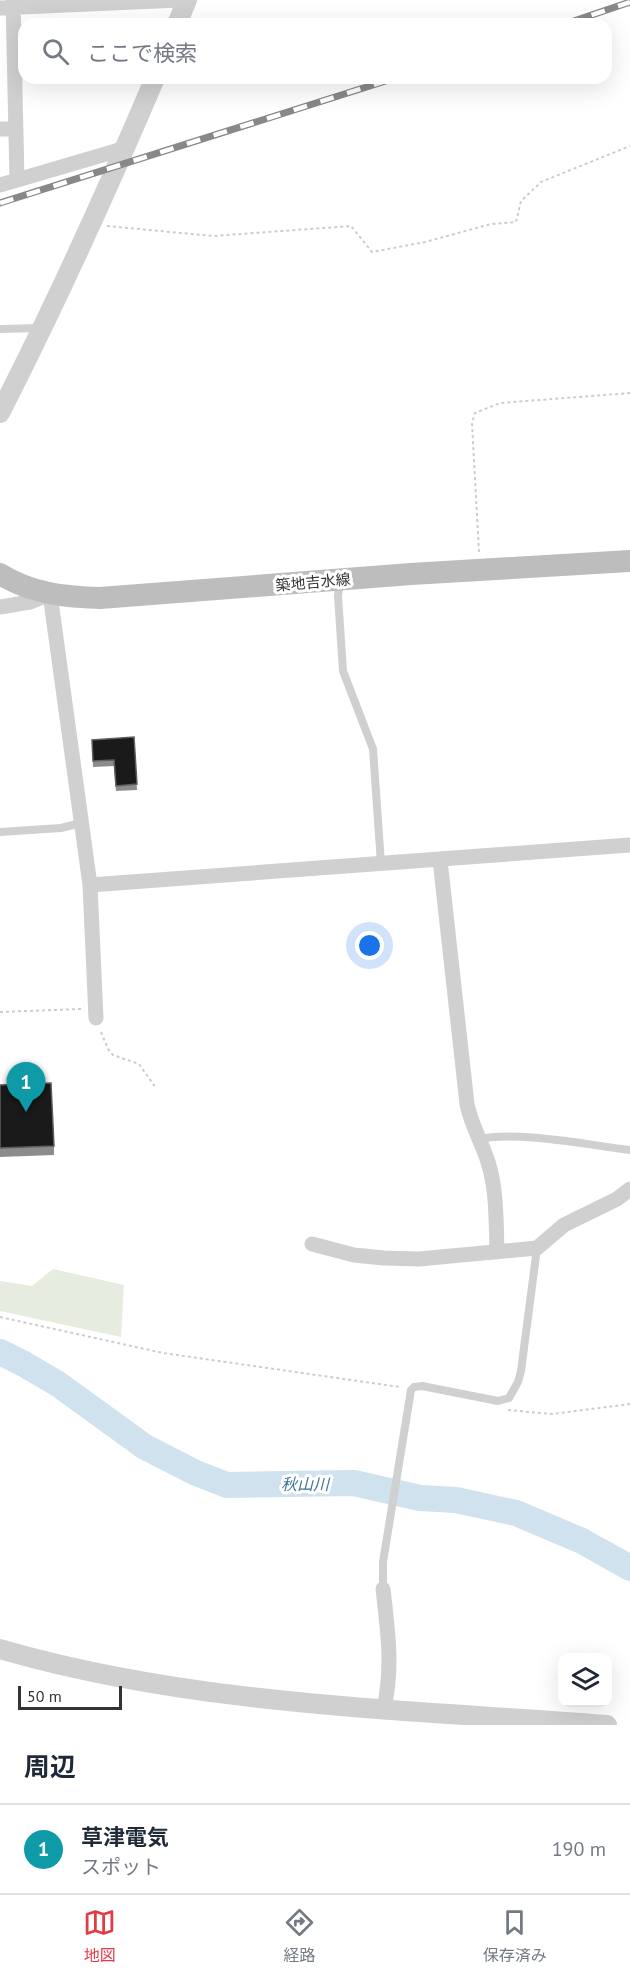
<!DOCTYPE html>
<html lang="ja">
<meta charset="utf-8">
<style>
:root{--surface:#fff;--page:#f2f2f3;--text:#1f2937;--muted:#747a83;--line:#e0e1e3;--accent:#e63946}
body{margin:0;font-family:"PT Sans","Noto Sans JP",sans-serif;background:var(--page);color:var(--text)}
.controls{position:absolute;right:18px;bottom:18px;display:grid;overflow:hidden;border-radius:12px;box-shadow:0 6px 24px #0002}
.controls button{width:54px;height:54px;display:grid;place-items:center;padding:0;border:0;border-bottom:2px solid var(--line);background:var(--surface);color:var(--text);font:30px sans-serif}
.scale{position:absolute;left:18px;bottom:15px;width:104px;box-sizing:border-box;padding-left:6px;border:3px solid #333;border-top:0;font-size:16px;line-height:21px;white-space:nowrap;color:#333;-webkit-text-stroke:4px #fff;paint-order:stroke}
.you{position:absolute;left:370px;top:946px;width:21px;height:21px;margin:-15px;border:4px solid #fff;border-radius:50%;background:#1a73e8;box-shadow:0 0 0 9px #1a73e833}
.badge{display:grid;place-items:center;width:39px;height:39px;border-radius:50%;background:var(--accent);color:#fff;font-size:20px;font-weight:700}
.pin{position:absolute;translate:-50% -50px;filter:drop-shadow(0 2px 3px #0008)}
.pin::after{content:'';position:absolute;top:32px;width:21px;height:18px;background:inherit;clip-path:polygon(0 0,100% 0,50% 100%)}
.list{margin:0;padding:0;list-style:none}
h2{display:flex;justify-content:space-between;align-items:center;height:78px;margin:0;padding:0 24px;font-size:26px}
h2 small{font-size:20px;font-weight:400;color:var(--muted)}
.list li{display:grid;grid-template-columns:39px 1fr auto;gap:18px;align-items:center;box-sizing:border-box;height:90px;padding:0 24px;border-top:2px solid var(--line)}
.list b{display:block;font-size:22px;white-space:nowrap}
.list p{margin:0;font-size:20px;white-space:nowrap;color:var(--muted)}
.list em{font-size:20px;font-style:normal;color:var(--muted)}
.icon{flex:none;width:33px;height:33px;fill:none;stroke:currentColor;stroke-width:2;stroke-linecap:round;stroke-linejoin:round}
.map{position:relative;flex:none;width:630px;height:1725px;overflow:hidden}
.search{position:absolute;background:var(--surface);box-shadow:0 6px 24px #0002;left:18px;right:18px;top:18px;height:66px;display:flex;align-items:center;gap:15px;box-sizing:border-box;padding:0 21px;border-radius:18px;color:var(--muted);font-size:22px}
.sheet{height:168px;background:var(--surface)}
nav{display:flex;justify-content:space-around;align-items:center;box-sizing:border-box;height:84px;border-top:2px solid var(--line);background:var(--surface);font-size:16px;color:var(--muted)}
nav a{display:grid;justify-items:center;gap:3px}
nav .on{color:var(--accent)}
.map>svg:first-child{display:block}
.green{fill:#e6ecdf}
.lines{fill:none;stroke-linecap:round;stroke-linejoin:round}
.river{stroke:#cfe2ee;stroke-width:26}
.path{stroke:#cdcdcd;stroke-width:2;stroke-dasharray:3 3;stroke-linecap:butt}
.service{stroke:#d0d0d0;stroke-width:8}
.minor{stroke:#d0d0d0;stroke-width:15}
.tertiary{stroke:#d0d0d0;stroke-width:20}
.secondary{stroke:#bdbdbd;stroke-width:22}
.rail-casing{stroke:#888;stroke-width:7}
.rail{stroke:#fff;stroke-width:4.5;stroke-dasharray:14;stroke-linecap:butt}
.wall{fill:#8c8c8c}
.building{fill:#1a1a1a;stroke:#5f5f5f;stroke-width:1.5}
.labels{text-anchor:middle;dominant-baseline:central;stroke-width:6;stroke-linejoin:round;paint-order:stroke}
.street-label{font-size:15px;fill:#333;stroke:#fff}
.water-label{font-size:16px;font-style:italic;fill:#3f7597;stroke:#fff}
</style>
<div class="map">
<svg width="630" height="1725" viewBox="0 0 630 1725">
<rect width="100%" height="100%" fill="#fff"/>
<path class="green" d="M53 1269 124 1285 121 1337 0 1311V1281L32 1286Z"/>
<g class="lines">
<path class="river" d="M0 1352 24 1364 58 1384 145 1447 196 1473 227 1485 354 1483 420 1498 456 1500 516 1513 582 1541 630 1568"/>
<path class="path" d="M107 226 213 236 351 226 372 252 425 242 491 224 516 222 521 201 541 182 630 146
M479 552 472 423 475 413 500 403 630 393
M0 1012 81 1009
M101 1032 108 1049 113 1055 139 1064 156 1088
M0 1317 163 1353 400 1387
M508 1410 552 1414 630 1404"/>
<path class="service" d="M0 329 40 328
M340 581 338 596 343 671 373 749 381 864
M0 832 61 828 81 823
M480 1139C520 1131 588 1145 630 1150
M383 1589V1562L411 1390 414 1387 422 1386 498 1401 509 1398 518 1382 521 1371 537 1248"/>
<path class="minor" d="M13 0 17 180
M0 8 179 0
M0 129H16
M0 185 126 148
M0 607 30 602 50 594 90 885 96 1018
M440 860 467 1104C471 1125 482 1142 488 1162 497 1190 496 1222 497 1252
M90 885 630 845
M312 1244 354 1255 384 1258 419 1259 537 1248 564 1225 617 1199 630 1189
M383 1589C388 1633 393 1666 384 1709"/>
<path class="tertiary" d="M177 24 187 0
M0 413C56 303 107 191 155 78
M0 1649C197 1706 404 1709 607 1725"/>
<path class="secondary" d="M0 574C30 593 64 597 100 598L411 574 630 561"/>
<g class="rail-casing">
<path id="rail" d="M565 24 630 2
M0 203 395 78"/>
</g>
<use href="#rail" class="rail"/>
</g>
<path class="wall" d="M134 737 137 790 116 791 114 766 93 767 92 740Z
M0 1085 54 1146V1155L0 1157Z"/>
<path class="building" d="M134 737 137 784 116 786 114 760 93 761 92 740Z
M51 1083 54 1146 0 1148V1085Z"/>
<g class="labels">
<g class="street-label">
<text transform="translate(313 582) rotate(-5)">築地吉水線</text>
</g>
<g class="water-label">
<text x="305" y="1484">秋山川</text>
</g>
</g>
</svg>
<div class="controls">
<button><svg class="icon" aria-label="layers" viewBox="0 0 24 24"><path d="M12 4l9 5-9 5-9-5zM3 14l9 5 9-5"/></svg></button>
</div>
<div class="scale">50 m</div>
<div class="you"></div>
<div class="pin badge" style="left:26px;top:1112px;background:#0f9aa8">1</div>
<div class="search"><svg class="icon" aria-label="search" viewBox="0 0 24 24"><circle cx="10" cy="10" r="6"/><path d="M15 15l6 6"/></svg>ここで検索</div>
</div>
<section class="sheet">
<h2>周辺<small></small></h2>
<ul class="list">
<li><span class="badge" style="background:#0f9aa8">1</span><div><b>草津電気</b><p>スポット</p></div><em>190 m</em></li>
</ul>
</section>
<nav>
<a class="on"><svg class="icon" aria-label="map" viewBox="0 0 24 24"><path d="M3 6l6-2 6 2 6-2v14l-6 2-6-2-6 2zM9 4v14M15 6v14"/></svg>地図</a>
<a><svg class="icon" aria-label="directions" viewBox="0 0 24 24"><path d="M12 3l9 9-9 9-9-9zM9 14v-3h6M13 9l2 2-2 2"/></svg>経路</a>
<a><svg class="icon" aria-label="saved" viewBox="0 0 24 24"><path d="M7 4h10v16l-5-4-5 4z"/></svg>保存済み</a>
</nav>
